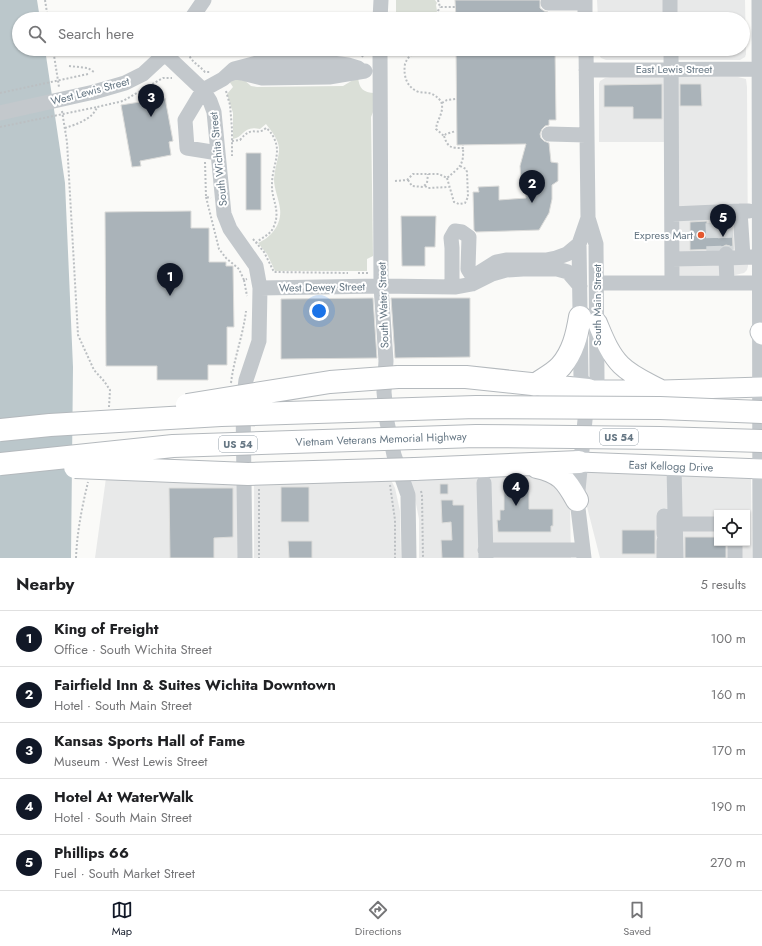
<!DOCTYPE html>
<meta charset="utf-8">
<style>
:root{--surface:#fff;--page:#f6f6f6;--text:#202124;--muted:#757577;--line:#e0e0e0;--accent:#111827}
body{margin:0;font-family:Jost,sans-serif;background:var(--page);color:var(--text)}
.controls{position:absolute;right:12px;bottom:12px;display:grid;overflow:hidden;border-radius:0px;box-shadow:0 1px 3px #0004}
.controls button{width:36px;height:36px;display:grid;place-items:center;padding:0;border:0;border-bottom:1px solid var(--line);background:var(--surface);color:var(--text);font:20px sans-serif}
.you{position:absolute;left:319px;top:311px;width:14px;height:14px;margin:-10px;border:3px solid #fff;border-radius:50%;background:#1a73e8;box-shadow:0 0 0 6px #1a73e833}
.badge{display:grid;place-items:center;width:26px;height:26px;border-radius:50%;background:var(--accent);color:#fff;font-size:13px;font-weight:700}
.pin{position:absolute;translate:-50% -33px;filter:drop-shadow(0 1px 2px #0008)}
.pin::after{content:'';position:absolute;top:21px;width:14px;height:12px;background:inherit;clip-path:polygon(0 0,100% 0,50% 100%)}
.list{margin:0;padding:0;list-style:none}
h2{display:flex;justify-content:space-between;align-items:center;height:52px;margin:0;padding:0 16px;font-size:17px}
h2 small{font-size:13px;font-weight:400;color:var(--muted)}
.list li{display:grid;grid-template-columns:26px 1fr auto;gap:12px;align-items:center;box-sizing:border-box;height:56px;padding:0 16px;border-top:1px solid var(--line)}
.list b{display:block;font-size:15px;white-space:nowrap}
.list p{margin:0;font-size:13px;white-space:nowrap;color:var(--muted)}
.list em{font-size:13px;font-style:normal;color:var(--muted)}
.icon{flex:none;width:22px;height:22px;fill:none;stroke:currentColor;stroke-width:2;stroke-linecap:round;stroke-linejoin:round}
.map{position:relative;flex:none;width:762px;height:558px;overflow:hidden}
.search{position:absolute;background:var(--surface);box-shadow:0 1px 3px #0004;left:12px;right:12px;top:12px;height:44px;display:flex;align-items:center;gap:10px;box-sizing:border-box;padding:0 14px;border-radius:22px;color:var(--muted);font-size:15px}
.sheet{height:332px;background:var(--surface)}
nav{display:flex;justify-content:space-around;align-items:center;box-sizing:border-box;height:56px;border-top:1px solid var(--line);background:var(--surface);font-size:11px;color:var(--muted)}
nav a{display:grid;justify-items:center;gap:2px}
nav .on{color:var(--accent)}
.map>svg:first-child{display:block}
.built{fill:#e8e9e9;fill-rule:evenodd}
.green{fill:#dadfd7}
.water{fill:#bbc7cb}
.building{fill:#aab3b9;stroke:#dcdcda}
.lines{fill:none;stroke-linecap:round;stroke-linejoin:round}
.minor-tunnel{stroke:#d5d9db;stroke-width:15;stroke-dasharray:15 8;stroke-linecap:butt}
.major-casing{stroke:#b5babe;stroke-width:21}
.highway-casing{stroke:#b4b9bd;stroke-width:24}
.path{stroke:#bbbfc2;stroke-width:2;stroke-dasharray:2 2;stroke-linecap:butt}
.minor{stroke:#c3c8cc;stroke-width:15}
.major{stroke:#fff;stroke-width:19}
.highway{stroke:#fff;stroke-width:22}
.highway-bridge-casing{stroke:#b4b9bd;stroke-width:24;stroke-linecap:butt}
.path-bridge{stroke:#bbbfc2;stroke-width:2;stroke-dasharray:2 2;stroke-linecap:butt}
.minor-bridge{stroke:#c3c8cc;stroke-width:15}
.highway-bridge{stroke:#fff;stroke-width:22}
.poi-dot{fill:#e4572e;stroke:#fff;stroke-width:1.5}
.labels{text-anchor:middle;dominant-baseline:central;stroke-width:4;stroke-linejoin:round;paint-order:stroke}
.shield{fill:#fff;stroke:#939fa8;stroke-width:1}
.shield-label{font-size:10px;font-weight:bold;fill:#657683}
.street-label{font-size:11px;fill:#657683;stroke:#fff}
.poi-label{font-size:11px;fill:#657683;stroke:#fff;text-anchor:end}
</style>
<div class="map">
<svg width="762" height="558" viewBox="0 0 762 558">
<rect width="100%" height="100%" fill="#fafaf8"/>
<path class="built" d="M597 0H745L746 54 745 57 740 60H606L601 58 598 53V49H743V19H598Z
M610 77H738L746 79 747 87 748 266 747 270 744 273 735 275H676L675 142H599V84L600 81 605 78Z
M583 470 751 477 752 558H600L583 491ZM717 513H747V543H717Z
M541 473 551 477 566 499 570 509 571 558H419V519L416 504 413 491 405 476Z
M389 476 395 488 400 511 401 558H254V481Z
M106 478 238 481 239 558H95Z"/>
<path class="green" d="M396 0H435L437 3 436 5 437 11 434 19H396Z
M358 77C359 88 363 93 375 93V107L371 117 373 256 367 259V271H275L267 254 258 243C271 238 282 224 280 209 279 199 274 189 274 179 277 150 287 150 266 124L260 129C243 125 244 137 233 139V113L227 94 233 87 229 81 242 78 251 86 257 87 343 86Z"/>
<path class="water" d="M0 0H37L40 19H19V49H45L65 183 73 367 71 558H0Z"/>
<path class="building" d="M455 0H540V8L544 11 548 12V19H456Z
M456 49H555L556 120H549V125L545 126 542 129 540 134 541 138 544 141 549 143 551 162 558 163V181L552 185V199L549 213 539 230 476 232 474 230 473 192H479L478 187 499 186V200L526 198 525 186 521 184 520 166 526 144 457 145Z
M662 84V119H633V107H604V85Z
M680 84H701L702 106H680Z
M165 98 173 141 169 142 171 155 140 161 141 166 132 167 121 105Z
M246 153H261V210H246Z
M191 211V228H209V262H226V266H233L234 327H227V365H208V380H157V366H106L105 212Z
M401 216H436L435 247H425V266H402Z
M707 221V223H732L733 249 730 246 726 245 718 249 690 250V222Z
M373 298 377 358 281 359V299Z
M391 298H470V357L395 358Z
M504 482H529V509H553V526H551V532H498L497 520H500V510H504Z
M440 484H448V494H440Z
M281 487H309V522H281Z
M169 488H233V537L214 538V558H170Z
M441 500H453V505H464V558H442L441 540H452L451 522 442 523Z
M622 530H655V554H622Z
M685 537H717V543H726V558H685Z
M288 541H312V558H289Z"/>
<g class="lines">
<path class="minor-tunnel" d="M713 223 714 254
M725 223 726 254"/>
<g class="major-casing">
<path id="major" d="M597 322C603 336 609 353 621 365 632 376 647 382 660 389
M760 332 762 335
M588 390H663L762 387
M579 462 762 469"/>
</g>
<g class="highway-casing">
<path id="highway" d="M398 377H466L588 390
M535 385C543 379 554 374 561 366 573 352 577 335 580 317
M537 467C560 472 566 480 577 500
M415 469 579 462"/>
</g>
<path class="path" d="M45 0 48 19
M438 0 440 7H455
M437 19 438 11 440 7
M53 49 59 87
M187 49C189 61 198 64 205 72H210
M423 49C415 52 408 55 405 64 403 76 407 88 419 92 424 93 430 92 434 95 437 97 439 99 441 101 445 112 437 119 436 129L444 136 446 134 456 131
M362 57 365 52 368 51
M69 66 88 68 94 72
M226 91 230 105 232 129V156
M442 103 447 100 456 99
M62 111 67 142 78 335 94 370 104 381 110 390 109 407
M65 128C77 124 93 119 97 107L123 101 163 78H172
M444 136C448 148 451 148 463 148V145
M232 141 240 140C253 124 256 137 266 128 272 132 277 142 277 150 277 161 272 172 272 184 271 199 281 210 274 226 271 235 262 237 256 243
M205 162 206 197 211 198
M447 178 454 202 459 204 465 203 468 197 467 172 466 169 460 166
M408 180 412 186 423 187 427 183 428 174
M395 181 407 180 413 174H439L447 178C460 167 464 165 463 148
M425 186 428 188 449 187
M206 197 219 249 226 258 239 269 244 280 247 279
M253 239 264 252 274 272 348 273
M358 273H370
M244 280 247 296
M231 383C234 358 243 336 246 311
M390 485 395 520V558
M259 489V558
M421 491 422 495 423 558
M76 558C77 532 82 507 88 482"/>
<path class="minor" d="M585 0V19
M670 0V19
M759 0 760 558
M548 3H585
M191 19 204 0
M380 19 381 0
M380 49 381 286 386 361 384 392 387 422 394 455 408 495 409 558
M671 49 672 283
M165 54 203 90 210 101 214 112 224 214 230 229 256 266 260 288 259 341 246 380 243 404 245 558
M586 70 762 69
M230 74 235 72 242 73 262 78 329 77 365 71
M94 92 125 83 143 74 170 49
M549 134 586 135
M218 153 187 148 185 120 203 90 223 79 234 69 257 63H332L348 65 358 68 362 71
M672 214 740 211
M743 257 740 211H749
M672 259 726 258V254
M477 274 496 262 506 260H546L556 258 567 254 579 244
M597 283H762
M727 283 726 258 752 257
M452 287V248L451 238 455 231 462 232 469 237 468 269 473 277
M260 288 381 286 456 287 472 284 492 274 506 270 523 269H557L568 272 580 286
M588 390 581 378 579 244 588 218
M674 466 676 558
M484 483 486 558
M664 516V534
M676 524H717
M664 541V558
M735 543V558
M485 550H583
M584 558 577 500 588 390 597 379 596 244 588 218 586 49"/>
<use href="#major" class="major"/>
<use href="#highway" class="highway"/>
<g class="highway-bridge-casing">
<path id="highway-bridge" d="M187 405 330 382 398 377
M0 430 50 425 221 415 476 407 660 408 762 412
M0 464 173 446 476 436 660 438 762 441
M75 467 248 474 415 469"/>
</g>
<path class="path-bridge" d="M0 93 88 74
M0 127 97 107"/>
<path class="minor-bridge" d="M0 113 94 92"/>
<use href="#highway-bridge" class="highway-bridge"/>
</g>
<circle class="poi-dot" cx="701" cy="235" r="4"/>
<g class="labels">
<g class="shield">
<rect x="600" y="429" width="38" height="16" rx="3"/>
<rect x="219" y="436" width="38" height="16" rx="3"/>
</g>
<g class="shield-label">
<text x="619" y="437">US 54</text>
<text x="238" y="444">US 54</text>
</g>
<g class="street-label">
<text x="674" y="69">East Lewis Street</text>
<text transform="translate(90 91) rotate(-15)">West Lewis Street</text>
<text transform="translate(218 159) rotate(-96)">South Wichita Street</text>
<text transform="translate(322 287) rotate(-1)">West Dewey Street</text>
<text transform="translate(383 305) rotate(-92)">South Water Street</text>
<text transform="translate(597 305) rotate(-90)">South Main Street</text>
<text transform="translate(381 439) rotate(-2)">Vietnam Veterans Memorial Highway</text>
<text transform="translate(671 466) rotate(2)">East Kellogg Drive</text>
</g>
<g class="poi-label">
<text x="693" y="235">Express Mart</text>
</g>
</g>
</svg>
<div class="controls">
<button><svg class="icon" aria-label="locate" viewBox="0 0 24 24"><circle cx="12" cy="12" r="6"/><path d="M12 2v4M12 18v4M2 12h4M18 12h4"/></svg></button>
</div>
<div class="you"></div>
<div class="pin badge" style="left:170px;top:296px">1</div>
<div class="pin badge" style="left:532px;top:203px">2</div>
<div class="pin badge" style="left:151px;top:117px">3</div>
<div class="pin badge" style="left:516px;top:506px">4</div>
<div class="pin badge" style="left:723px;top:237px">5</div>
<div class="search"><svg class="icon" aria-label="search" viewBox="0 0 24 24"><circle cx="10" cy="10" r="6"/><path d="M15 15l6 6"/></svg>Search here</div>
</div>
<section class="sheet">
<h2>Nearby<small>5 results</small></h2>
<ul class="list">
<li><span class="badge">1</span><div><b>King of Freight</b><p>Office · South Wichita Street</p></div><em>100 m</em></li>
<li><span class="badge">2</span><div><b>Fairfield Inn &amp; Suites Wichita Downtown</b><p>Hotel · South Main Street</p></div><em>160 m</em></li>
<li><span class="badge">3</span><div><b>Kansas Sports Hall of Fame</b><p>Museum · West Lewis Street</p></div><em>170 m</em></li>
<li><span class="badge">4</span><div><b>Hotel At WaterWalk</b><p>Hotel · South Main Street</p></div><em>190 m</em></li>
<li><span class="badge">5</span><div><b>Phillips 66</b><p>Fuel · South Market Street</p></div><em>270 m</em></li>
</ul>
</section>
<nav>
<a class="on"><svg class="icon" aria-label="map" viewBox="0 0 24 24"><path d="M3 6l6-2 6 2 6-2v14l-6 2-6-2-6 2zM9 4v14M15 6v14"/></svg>Map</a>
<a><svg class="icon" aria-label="directions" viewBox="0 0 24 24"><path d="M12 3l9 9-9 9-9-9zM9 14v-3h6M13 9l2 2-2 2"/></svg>Directions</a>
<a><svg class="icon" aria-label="saved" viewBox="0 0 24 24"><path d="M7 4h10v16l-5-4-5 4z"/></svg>Saved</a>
</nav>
